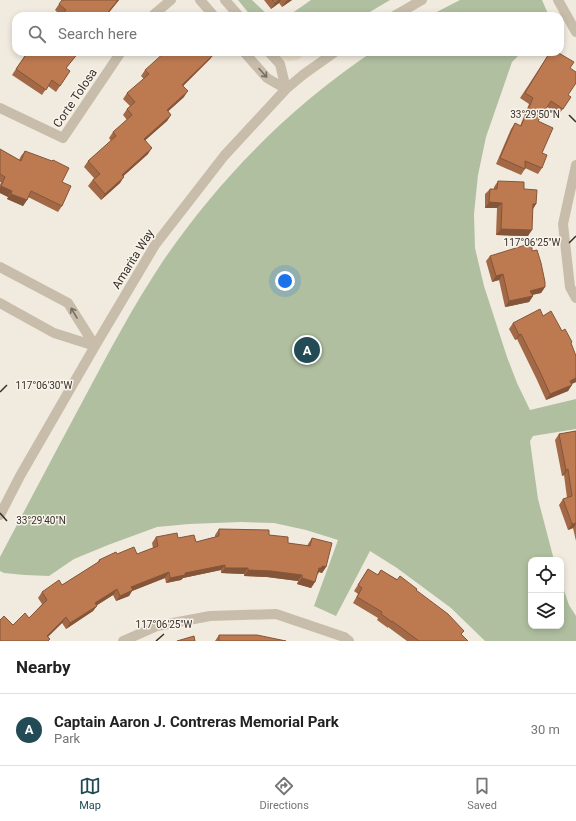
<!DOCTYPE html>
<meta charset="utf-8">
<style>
:root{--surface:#fff;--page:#f2f2f2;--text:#222;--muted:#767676;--line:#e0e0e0;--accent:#224b55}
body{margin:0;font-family:Roboto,sans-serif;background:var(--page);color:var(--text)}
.controls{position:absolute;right:12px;bottom:12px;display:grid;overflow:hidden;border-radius:8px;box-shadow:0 2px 6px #0003}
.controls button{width:36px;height:36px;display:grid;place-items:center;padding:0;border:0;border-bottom:1px solid var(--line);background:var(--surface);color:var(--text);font:20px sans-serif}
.you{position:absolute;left:285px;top:281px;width:14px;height:14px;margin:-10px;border:3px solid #fff;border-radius:50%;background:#1a73e8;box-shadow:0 0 0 6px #1a73e833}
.badge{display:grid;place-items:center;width:26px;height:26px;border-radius:50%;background:var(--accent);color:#fff;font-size:13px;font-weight:700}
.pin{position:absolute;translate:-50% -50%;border:2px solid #fff;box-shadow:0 1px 4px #0006}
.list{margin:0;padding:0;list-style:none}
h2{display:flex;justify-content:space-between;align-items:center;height:52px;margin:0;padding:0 16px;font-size:17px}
h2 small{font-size:13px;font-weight:400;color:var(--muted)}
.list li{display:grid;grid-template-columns:26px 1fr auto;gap:12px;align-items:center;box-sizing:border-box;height:72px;padding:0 16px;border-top:1px solid var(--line)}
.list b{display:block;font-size:15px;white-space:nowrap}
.list p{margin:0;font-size:13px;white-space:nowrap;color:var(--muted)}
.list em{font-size:13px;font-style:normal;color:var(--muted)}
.icon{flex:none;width:22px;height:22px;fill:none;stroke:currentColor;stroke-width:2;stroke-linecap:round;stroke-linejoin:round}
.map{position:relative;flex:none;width:576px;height:641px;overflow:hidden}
.search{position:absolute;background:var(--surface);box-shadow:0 2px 6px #0003;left:12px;right:12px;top:12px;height:44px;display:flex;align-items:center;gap:10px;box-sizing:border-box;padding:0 14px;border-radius:12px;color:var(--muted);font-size:15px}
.sheet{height:124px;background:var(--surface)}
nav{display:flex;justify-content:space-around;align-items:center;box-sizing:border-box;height:56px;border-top:1px solid var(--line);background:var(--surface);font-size:11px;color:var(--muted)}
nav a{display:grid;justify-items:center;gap:2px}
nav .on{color:var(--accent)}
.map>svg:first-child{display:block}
.green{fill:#b0bfa0}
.plaza{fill:#e8dec7}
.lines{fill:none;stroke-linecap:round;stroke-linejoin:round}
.minor{stroke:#c8bdab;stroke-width:10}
.wall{fill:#a36946}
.shaded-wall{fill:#845539}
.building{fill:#bd7a51;stroke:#845539}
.oneway{stroke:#786f64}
.ticks{fill:none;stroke:#37302a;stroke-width:1.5}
.labels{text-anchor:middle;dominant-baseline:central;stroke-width:3;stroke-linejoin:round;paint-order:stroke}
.street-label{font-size:12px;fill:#37302a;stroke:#f9f4eb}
.ticks-label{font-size:10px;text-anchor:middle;fill:#37302a;stroke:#f9f4eb;stroke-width:3;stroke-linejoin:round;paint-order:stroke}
</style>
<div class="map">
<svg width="576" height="641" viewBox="0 0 576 641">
<rect width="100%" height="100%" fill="#f1ebdf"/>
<path class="green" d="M238 0H252L269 16H251Z
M311 0H390L363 16H288Z
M460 0H542L549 16H429Z
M372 52H522L512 62 486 137 478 175 474 214 475 248 484 286 507 357 517 383 530 410 576 399V429L533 436 530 441 538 499 554 560H531V626H561V582L569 605 576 616V641H485L451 608 397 568 370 551 336 616 314 606 338 540 306 530 274 523 241 522 189 524 157 527 108 545 74 559 49 576 25 575 4 573 0 571V557C29 502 58 447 87 393 111 348 135 303 163 261 219 179 290 107 372 52Z"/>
<path class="plaza" d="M279 52H297L302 57 298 60 288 61 282 59 277 54Z"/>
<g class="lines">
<path class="minor" d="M200 0 214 16
M225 0 239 16
M558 0 576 32
M152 16 171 0
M394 16 422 0
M244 52 267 78 286 89
M269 52 280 64 286 89
M0 108 63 138 121 52
M576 165 563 224 570 287 576 298
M0 267 68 303 95 346
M0 303 54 333 95 346
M0 515 20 476 95 346 155 245 224 156 286 89 304 74 335 52
M123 641 157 626 210 616 276 614 344 637 349 641"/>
</g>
<path class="wall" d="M119 0 106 16H61L55 10 59 4Z
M264 0H292L282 7 279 3 271 9Z
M27 52H79L66 68 70 71 56 92 48 86 42 95 12 75Z
M550 52 570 68 568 95 563 109 559 114 547 107 538 121 542 153V168L538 174 525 168V169L521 175 496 164 511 129 515 123 520 126 529 104 520 98Z
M211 58 183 86 184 97 168 111 171 115 167 121 145 140 148 154 123 176 120 183 101 200 88 186 94 178 84 167 88 161 111 141 109 138 113 132 127 120 123 115 127 109 130 106 123 99 127 93 144 79 141 76 145 70Z
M0 149 19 160 21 156 25 151 62 182V206L58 212 28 197 27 200 23 206 7 199 8 197 0 193V185L1 182H0Z
M498 181 524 189 536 204 533 209 528 236 496 235 497 208H485V194L490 189H494V187Z
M532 251 545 287 541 293 532 295 533 296 529 302 505 307 499 280 492 282 486 261 490 256Z
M543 316 562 331 571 344 576 356V382L572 384 568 391 546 400 537 380 517 339 515 340 509 329 513 323Z
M576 431V541L573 528 568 530 559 505 563 499 567 498 564 475 562 476 555 440 559 434Z
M219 529 269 535 288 543 307 546 308 544 312 538 326 567 322 573 319 572 317 574 315 582 311 588 297 584 298 581 267 577 244 576V574L221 573V570L183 578 181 580 166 583 165 578 132 591 129 596 116 601 113 595 97 605 93 611 66 629 62 623 47 637 13 625 29 618 42 604 38 598 42 592 62 585 97 563 99 560 117 554H137L153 548 152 543 156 537 178 538 196 542 215 537V535Z
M368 569 377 575 381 570 416 590 468 641H407L388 627V628L377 620 378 618 353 603 358 594 354 591Z
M219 635 286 641H215Z"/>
<path class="shaded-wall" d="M118 0H119L106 16H105Z
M279 0H281L279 3 271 9 275 3Z
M288 0H292L282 7 286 1Z
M215 53 211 58 178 91 182 85Z
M188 91 184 97 163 116 167 110Z
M171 115 167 121 140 145 144 139Z
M152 148 148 154 118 181 122 175Z
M124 177 120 183 101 200 105 194Z
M1 186 12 191 8 197 0 193V188Z
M11 194 27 200 23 206 7 199Z
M489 202 502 203 497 208H485Z
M533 204H536L532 210Z
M501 229 532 230 528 236 496 235Z
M503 274 499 280 492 282 496 276Z
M545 287 541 293 526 296 530 291Z
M533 296 529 302 505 307 509 301Z
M521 334 517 339 515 340 519 335Z
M576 378V382L566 386 570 381Z
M572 385 568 391 546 400 550 394Z
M568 469 564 475 562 476 566 470Z
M576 523V524L573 528 568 530 572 524Z
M225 565 221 570 183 578 181 580 166 583 170 578 185 573Z
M322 566 326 567 322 573 319 572 318 574H315L319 568Z
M225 568H248L244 574 221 573Z
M248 570 271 571 302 575 298 581 267 577 244 576Z
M169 572 165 578 132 591 129 596 116 601 120 596 131 587Z
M302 578 315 582 311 588 297 584Z
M117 589 113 595 91 609 95 603Z
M97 606 93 611 66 629 70 623Z
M66 617 62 623 44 641 47 636Z"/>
<path class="building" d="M62 0H118L105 16H61L66 10 59 4Z
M272 0H279L275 3Z
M28 52H79L66 68 70 71 60 86 52 80 46 90 16 69Z
M165 52H214L215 53 182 85 188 91 167 110 171 115 144 139 152 148 122 175 124 177 105 194 93 180 100 174 88 161 116 136 113 132 132 115 127 109 135 102 127 93 149 74 145 70Z
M550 52H557L574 62 570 68 576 72V83L568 95 571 97 563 109 551 101 538 121 553 128 542 153 547 155 542 168 525 161V169L500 158 515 123 521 126 533 98 525 93Z
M0 149 21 161 25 151 52 161 53 160 69 168 62 182 71 186 62 206 31 191 27 200 11 194 12 191 1 186 5 177 0 174Z
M498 181 524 182V189L537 190 536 204H533L532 230 501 229 502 203 489 202 490 189H497Z
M532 243V251L537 250 541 263 545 282V287L530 291 533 296 509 301 503 274 496 276 490 256Z
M540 309 543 316 551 311 562 331 565 329 572 342 571 343 576 356V378L570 381 572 385 550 394 541 374 521 334 519 335 513 323Z
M576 431V523L572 524 563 499 572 496 568 469 566 470 559 434Z
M219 529 269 530V535L288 537V543L310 546 312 538 332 543 326 567 322 566V568H319L315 582 302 578V575L271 571 248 570V568H225V565L185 573V575L170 578 169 572 131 587 133 590 120 596 117 589 95 603 97 606 70 623 66 617 47 636 50 639 48 641H0V620L4 616 13 625 25 613 29 618 47 600 42 592 59 580 62 585 100 561 99 560 116 552 117 554 134 547 137 554 158 546 156 537 177 533 178 538 194 535 196 542 219 536Z
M368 569 378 575 381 570 397 580 400 576 417 589 416 590 448 614 464 631 461 634 468 641H419L392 621V622L381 614 382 612 357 597 362 588 358 585Z
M219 635H257L286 641H219Z
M194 636 195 641H177Z"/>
<defs><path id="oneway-shaft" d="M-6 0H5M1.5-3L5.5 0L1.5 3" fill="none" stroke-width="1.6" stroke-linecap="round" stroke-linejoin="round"/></defs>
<g class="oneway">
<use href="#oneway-shaft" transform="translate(263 73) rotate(48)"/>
<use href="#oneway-shaft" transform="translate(74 313) rotate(-121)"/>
</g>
<path class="ticks" d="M569 115 576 122M569 243 576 236M0 392 7 385M0 513 7 521M156 641 164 634"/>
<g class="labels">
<g class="street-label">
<text transform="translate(75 98) rotate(-56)">Corte Tolosa</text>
<text transform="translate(133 259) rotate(-58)">Amarita Way</text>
</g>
</g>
<g class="ticks-label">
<text x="535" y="118">33°29'50"N</text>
<text x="532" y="246">117°06'25"W</text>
<text x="44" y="389">117°06'30"W</text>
<text x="41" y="524">33°29'40"N</text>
<text x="164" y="628">117°06'25"W</text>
</g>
</svg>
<div class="controls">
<button><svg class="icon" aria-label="locate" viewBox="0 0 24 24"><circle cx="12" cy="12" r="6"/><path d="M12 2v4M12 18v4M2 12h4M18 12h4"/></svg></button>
<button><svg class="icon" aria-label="layers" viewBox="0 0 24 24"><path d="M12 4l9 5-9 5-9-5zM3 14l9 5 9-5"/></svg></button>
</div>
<div class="you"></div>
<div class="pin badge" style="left:307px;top:350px">A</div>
<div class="search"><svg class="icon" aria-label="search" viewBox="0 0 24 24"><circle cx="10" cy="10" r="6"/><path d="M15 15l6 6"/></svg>Search here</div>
</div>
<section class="sheet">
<h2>Nearby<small></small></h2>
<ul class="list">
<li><span class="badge">A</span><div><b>Captain Aaron J. Contreras Memorial Park</b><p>Park</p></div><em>30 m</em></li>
</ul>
</section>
<nav>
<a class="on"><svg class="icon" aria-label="map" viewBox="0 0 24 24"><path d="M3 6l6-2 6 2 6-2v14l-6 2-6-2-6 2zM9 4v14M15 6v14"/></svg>Map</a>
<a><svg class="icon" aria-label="directions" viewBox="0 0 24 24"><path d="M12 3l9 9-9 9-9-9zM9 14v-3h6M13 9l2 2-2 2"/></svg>Directions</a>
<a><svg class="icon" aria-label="saved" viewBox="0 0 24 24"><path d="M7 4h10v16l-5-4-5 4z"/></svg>Saved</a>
</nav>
